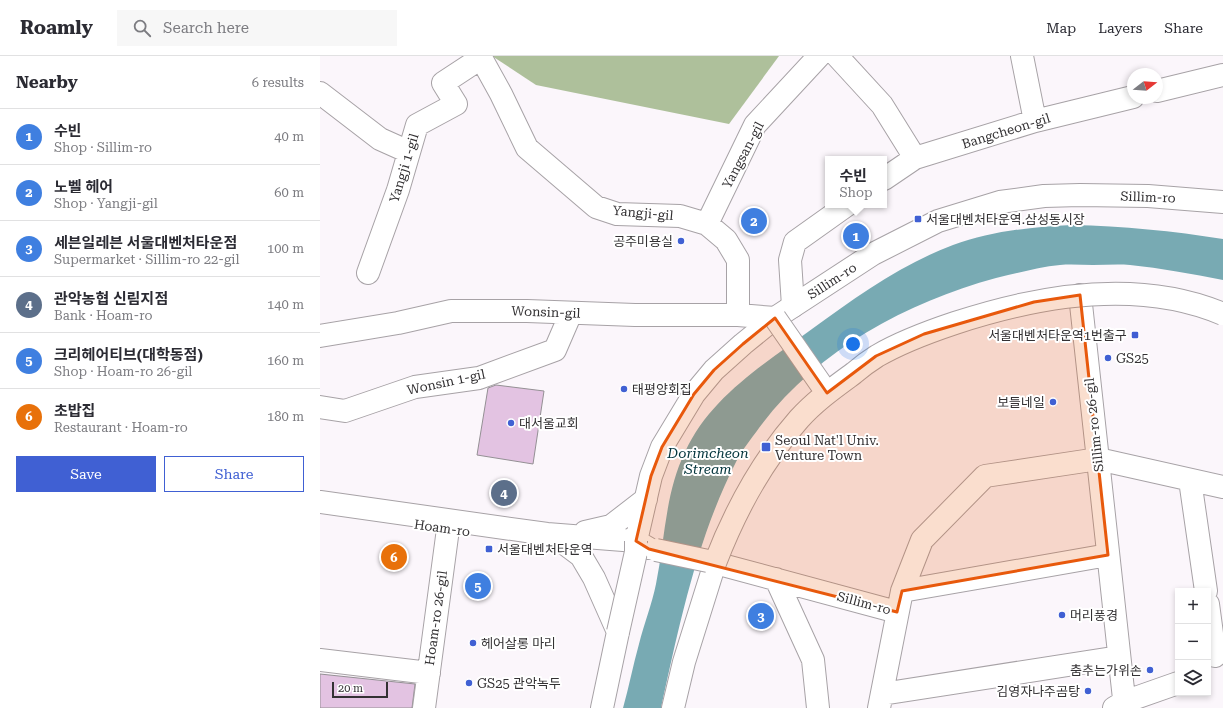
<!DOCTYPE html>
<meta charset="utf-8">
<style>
:root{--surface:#fff;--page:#f7f7f7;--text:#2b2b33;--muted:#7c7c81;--line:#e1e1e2;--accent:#4060d3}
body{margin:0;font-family:"Roboto Serif","Noto Sans KR",serif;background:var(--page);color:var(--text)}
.controls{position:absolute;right:12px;bottom:12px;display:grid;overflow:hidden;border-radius:0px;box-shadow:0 2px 6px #0003}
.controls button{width:36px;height:36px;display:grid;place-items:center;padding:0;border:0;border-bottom:1px solid var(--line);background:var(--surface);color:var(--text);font:20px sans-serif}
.compass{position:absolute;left:807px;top:12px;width:36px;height:36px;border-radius:50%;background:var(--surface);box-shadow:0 2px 6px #0003;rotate:73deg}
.scale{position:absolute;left:12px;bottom:10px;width:56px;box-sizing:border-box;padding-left:4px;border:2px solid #333133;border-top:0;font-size:11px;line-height:14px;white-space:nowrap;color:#333133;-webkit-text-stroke:3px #fff;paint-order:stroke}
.you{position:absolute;left:533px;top:288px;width:14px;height:14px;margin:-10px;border:3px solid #fff;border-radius:50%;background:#1a73e8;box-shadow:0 0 0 6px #1a73e833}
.badge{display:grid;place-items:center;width:26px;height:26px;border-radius:50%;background:var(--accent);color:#fff;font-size:13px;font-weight:700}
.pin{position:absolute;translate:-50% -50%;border:2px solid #fff;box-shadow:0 1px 4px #0006}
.popup{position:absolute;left:505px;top:100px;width:62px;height:52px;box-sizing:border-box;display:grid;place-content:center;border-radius:0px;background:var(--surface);filter:drop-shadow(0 1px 3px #0005);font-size:13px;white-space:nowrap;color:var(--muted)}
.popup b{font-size:15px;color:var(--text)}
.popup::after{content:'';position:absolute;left:50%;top:100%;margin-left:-8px;border:8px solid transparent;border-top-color:var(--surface)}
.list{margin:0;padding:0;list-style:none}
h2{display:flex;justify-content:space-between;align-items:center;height:52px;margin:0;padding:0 16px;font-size:17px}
h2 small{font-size:13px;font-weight:400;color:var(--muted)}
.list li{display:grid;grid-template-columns:26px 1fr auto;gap:12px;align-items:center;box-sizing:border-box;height:56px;padding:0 16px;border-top:1px solid var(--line)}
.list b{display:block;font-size:15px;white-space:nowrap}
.list p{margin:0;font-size:13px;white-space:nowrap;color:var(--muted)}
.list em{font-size:13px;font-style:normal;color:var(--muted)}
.actions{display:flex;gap:8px;padding:12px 16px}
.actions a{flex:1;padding:9px 0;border:1px solid var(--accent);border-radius:0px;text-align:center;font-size:14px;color:var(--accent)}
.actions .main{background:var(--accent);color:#fff}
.icon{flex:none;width:22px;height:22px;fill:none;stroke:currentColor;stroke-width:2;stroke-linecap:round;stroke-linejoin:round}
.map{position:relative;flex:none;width:903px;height:652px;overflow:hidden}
header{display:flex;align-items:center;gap:24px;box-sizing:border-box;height:56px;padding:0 20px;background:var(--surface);border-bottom:1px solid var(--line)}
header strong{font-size:19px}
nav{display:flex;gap:22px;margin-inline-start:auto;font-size:14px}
.search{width:280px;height:36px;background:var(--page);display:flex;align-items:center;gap:10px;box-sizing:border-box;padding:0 14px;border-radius:0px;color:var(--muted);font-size:15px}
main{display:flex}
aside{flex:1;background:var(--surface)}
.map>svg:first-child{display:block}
.forest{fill:#aec09b}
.water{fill:#78aab3}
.building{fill:#e3c3e2;stroke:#949094}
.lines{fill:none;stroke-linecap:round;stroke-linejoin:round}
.minor-casing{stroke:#a7a2a6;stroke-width:24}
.major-casing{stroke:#a7a2a6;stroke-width:24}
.minor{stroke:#fff;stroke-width:22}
.major{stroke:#fff;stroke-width:22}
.major-bridge-casing{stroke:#a7a2a6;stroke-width:24;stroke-linecap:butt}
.major-bridge{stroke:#fff;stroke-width:22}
.marked{fill:#e8590c;fill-opacity:0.2;stroke:#e8590c;stroke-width:3;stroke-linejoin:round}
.poi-dot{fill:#4060d3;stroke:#fff;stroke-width:1.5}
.labels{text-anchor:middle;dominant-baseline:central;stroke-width:4;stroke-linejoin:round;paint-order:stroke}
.street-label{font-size:13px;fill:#333133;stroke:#fff}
.poi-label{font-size:13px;fill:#333133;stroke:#fff;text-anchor:start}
.water-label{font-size:14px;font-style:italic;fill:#02343c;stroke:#fff}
</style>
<header>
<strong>Roamly</strong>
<div class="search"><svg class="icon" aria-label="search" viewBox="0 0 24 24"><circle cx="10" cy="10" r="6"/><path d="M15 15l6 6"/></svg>Search here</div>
<nav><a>Map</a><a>Layers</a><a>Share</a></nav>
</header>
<main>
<aside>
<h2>Nearby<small>6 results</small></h2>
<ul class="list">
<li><span class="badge" style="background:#3f7fe0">1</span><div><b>수빈</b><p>Shop · Sillim-ro</p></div><em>40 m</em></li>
<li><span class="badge" style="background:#3f7fe0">2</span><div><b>노벨 헤어</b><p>Shop · Yangji-gil</p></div><em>60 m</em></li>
<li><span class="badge" style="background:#3f7fe0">3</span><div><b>세븐일레븐 서울대벤처타운점</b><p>Supermarket · Sillim-ro 22-gil</p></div><em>100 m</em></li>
<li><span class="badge" style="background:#5c6f8a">4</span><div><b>관악농협 신림지점</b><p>Bank · Hoam-ro</p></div><em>140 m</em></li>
<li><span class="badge" style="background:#3f7fe0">5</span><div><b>크리헤어티브(대학동점)</b><p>Shop · Hoam-ro 26-gil</p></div><em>160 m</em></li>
<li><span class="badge" style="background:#e8710a">6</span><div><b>초밥집</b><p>Restaurant · Hoam-ro</p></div><em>180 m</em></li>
</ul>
<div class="actions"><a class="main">Save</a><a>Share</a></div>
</aside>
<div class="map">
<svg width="903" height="652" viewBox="0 0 903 652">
<rect width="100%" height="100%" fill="#fbf6fb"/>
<path class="forest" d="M172 0H459L409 68 216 29Z"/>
<path class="water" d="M752 169C803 170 853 175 903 183V224C872 218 841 212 810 209 798 208 785 209 773 209 762 209 751 208 740 209 719 211 698 217 676 222 585 247 496 295 439 372 431 383 422 394 416 406 377 482 359 570 341 652H303C309 631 313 609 319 588 324 568 332 548 336 528 345 484 345 437 365 396 390 341 444 308 492 273 536 241 582 208 633 189 671 175 712 171 752 169Z"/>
<path class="building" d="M176 329 224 335 213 408 157 399 168 332Z
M0 618 95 628 92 652H0Z"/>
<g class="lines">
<g class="minor-casing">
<path id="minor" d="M160 0 181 38 207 92 276 151 297 158 360 160 387 168 406 184 418 204V259
M517 0 562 49 595 102
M702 0 715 65
M837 35 903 19
M0 37 60 83 89 96
M564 123 595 102 715 65 813 41
M387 168 435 69 499 0
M48 217 78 134 97 69 136 48 123 27 161 2
M760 239 805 652
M473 250 470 204 475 186 527 149
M0 280 78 267 131 255H207L315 259H418L455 262
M0 351 25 355 95 331 159 322 235 294 251 257
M870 424 886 535
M395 507 577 556
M456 523 493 604 498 652
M582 535 788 499
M888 548 895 600
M0 604 109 617
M562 638 799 601
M104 652 128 473
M559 652 582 535 602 484 665 420 778 403 903 431
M794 652 804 646 858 627"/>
</g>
<g class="major-casing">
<path id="major" d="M0 446 227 478 316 485 328 492
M265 476 291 470 326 443
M316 485 331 420 342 391 374 338 394 314 423 288 455 262 553 198 618 165 680 146 724 140 760 139 828 140 903 146
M245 488 261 500 274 522 298 576 282 652
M353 652 364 606 395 507 388 505"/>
</g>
<use href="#minor" class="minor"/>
<use href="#major" class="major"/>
<g class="major-bridge-casing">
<path id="major-bridge" d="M455 262 507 337
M336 494 388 505
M395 507C415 455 442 405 479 363 495 345 515 331 534 317 541 311 549 305 557 300 581 286 608 276 635 267 720 239 818 222 903 258
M298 576 316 496V485"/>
</g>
<use href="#major-bridge" class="major-bridge"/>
</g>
<path class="marked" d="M760 239 788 499 582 535 577 556 329 493 316 485 331 420 342 391 374 338 394 314 423 288 455 262 507 337 556 300 604 278 714 246Z"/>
<g class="poi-dot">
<rect x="594" y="159" width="8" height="8" rx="2"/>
<circle cx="361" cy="185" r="4"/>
<rect x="811" y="275" width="8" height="8" rx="2"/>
<circle cx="788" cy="302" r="4"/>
<circle cx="304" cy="333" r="4"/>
<circle cx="733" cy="346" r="4"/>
<circle cx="191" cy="367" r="4"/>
<rect x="441" y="386" width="10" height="10" rx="2"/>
<rect x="165" y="489" width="8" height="8" rx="2"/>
<circle cx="742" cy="559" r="4"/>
<circle cx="153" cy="587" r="4"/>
<circle cx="830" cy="614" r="4"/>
<circle cx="149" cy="627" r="4"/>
<circle cx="768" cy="635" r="4"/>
</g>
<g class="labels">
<g class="street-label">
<text transform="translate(686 75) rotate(-17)">Bangcheon-gil</text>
<text transform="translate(423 99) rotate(-62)">Yangsan-gil</text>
<text transform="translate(84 112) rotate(-73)">Yangji 1-gil</text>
<text transform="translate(828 141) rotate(2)">Sillim-ro</text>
<text transform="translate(323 157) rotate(5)">Yangji-gil</text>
<text transform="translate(512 225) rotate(-33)">Sillim-ro</text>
<text transform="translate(226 256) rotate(2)">Wonsin-gil</text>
<text transform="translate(126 326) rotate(-12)">Wonsin 1-gil</text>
<text transform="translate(774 369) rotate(-96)">Sillim-ro 26-gil</text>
<text transform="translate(122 472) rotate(8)">Hoam-ro</text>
<text transform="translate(544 547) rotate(15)">Sillim-ro</text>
<text transform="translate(116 562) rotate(-82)">Hoam-ro 26-gil</text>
</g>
<g class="poi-label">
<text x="606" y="163">서울대벤처타운역.삼성동시장</text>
<text x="353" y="185" text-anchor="end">공주미용실</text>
<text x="807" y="279" text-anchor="end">서울대벤처타운역1번출구</text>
<text x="796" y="302">GS25</text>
<text x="312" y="333">태평양회집</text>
<text x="725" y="346" text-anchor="end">보들네일</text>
<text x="199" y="367">대서울교회</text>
<text x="455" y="384">Seoul Nat'l Univ.<tspan x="455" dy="15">Venture Town</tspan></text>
<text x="177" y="493">서울대벤처타운역</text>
<text x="750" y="559">머리풍경</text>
<text x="161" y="587">헤어살롱 마리</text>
<text x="822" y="614" text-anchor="end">춤추는가위손</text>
<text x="157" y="627">GS25 관악녹두</text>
<text x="760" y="635" text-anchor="end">김영자나주곰탕</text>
</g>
<g class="water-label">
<text x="388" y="397">Dorimcheon<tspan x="388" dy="16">Stream</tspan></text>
</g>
</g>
</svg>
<div class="controls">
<button>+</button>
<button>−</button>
<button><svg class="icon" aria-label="layers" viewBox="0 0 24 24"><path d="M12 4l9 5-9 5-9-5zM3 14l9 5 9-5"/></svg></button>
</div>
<svg class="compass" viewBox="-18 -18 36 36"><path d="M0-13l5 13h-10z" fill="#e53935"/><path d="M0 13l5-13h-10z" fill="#7c7c81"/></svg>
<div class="scale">20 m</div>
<div class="you"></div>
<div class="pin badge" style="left:536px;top:180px;background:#3f7fe0">1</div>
<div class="popup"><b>수빈</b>Shop</div>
<div class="pin badge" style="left:434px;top:165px;background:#3f7fe0">2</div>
<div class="pin badge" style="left:441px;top:560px;background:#3f7fe0">3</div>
<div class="pin badge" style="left:184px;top:437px;background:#5c6f8a">4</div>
<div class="pin badge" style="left:158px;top:530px;background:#3f7fe0">5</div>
<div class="pin badge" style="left:74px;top:501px;background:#e8710a">6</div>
</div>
</main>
